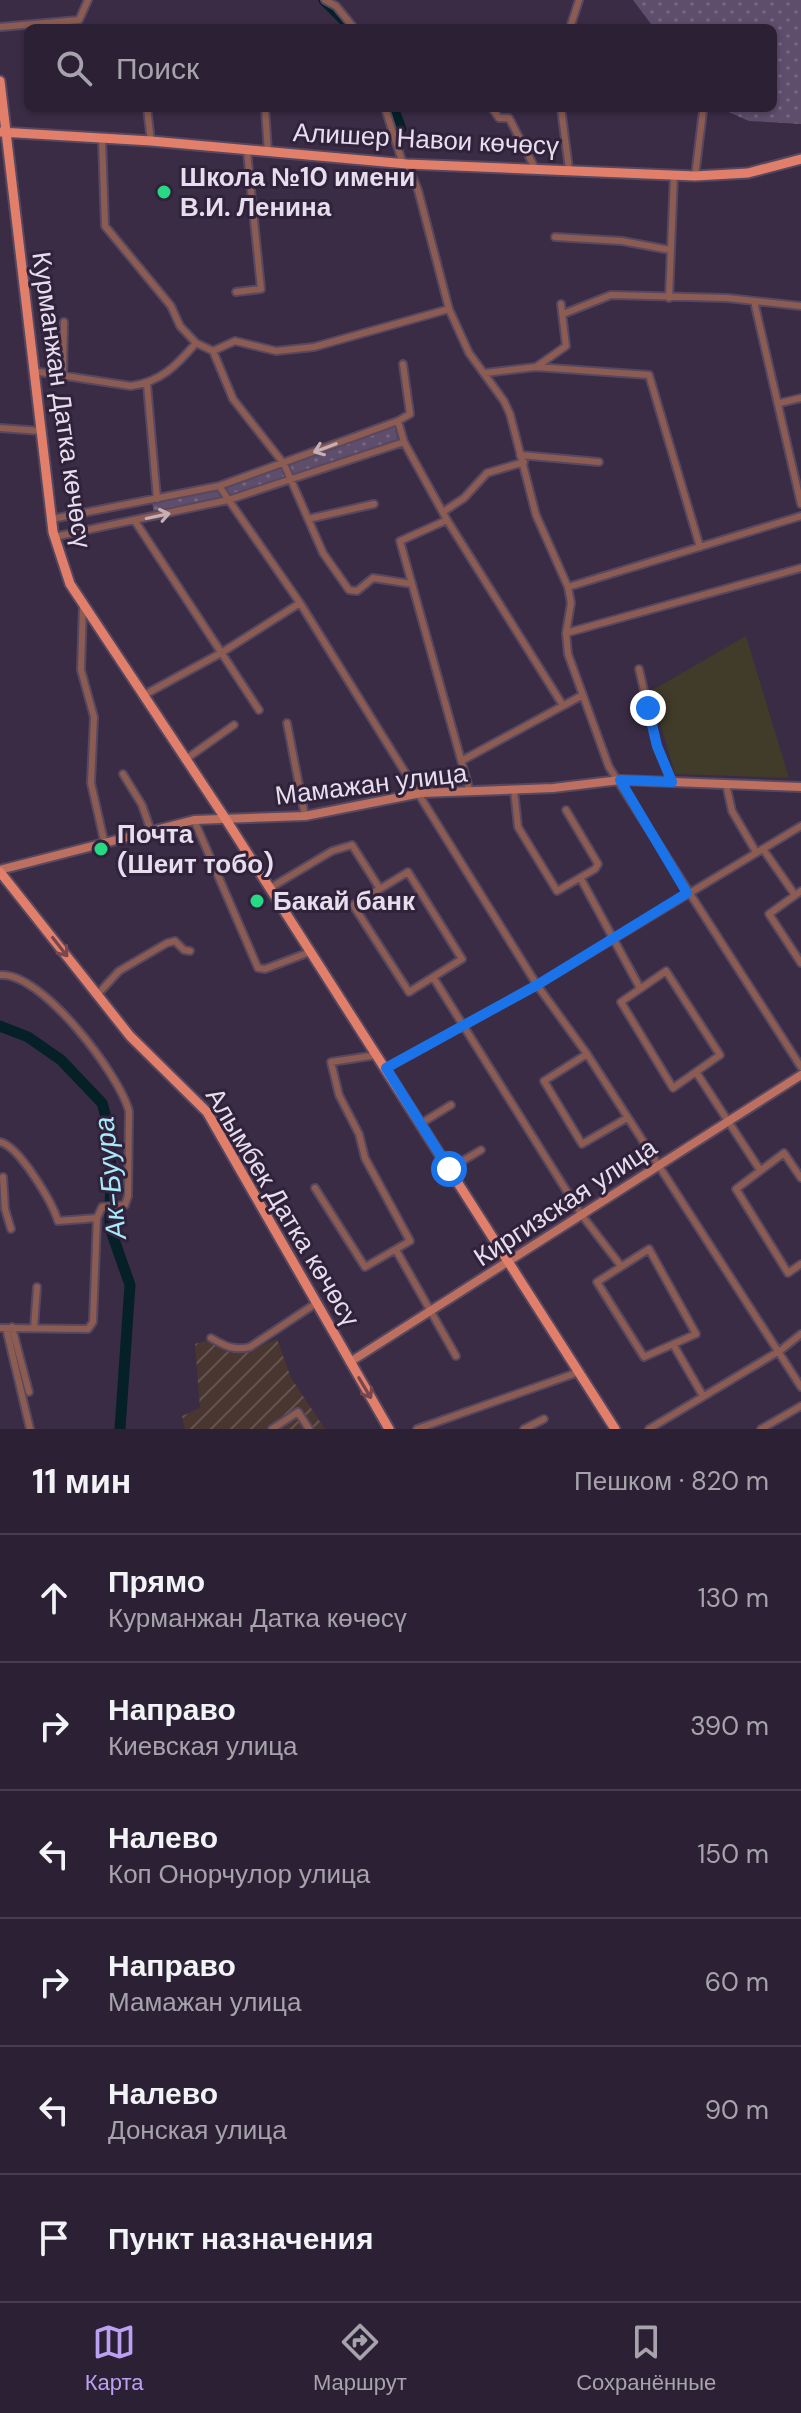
<!DOCTYPE html>
<html lang="ru">
<meta charset="utf-8">
<style>
:root{--surface:#2c2134;--page:#382e40;--text:#f1f3f6;--muted:#a6a3ac;--line:#483e4f;--accent:#bca0f2}
body{margin:0;font-family:"DM Sans",sans-serif;background:var(--page);color:var(--text)}
.stop{position:absolute;width:24px;height:24px;margin:-18px;border:6px solid #1a73e8;border-radius:50%;background:#fff}
.stop.end{background:#1a73e8;border-color:#fff;box-shadow:0 2px 8px #0008}
.list{margin:0;padding:0;list-style:none}
h2{display:flex;justify-content:space-between;align-items:center;height:104px;margin:0;padding:0 32px;font-size:34px}
h2 small{font-size:26px;font-weight:400;color:var(--muted)}
.list li{display:grid;grid-template-columns:52px 1fr auto;gap:24px;align-items:center;box-sizing:border-box;height:128px;padding:0 32px;border-top:2px solid var(--line)}
.list b{display:block;font-size:30px;white-space:nowrap}
.list p{margin:0;font-size:26px;white-space:nowrap;color:var(--muted)}
.list em{font-size:26px;font-style:normal;color:var(--muted)}
.icon{flex:none;width:44px;height:44px;fill:none;stroke:currentColor;stroke-width:2;stroke-linecap:round;stroke-linejoin:round}
.map{position:relative;flex:none;width:801px;height:1429px;overflow:hidden}
.search{position:absolute;background:var(--surface);box-shadow:0 2px 6px #0004;left:24px;right:24px;top:24px;height:88px;display:flex;align-items:center;gap:20px;box-sizing:border-box;padding:0 28px;border-radius:12px;color:var(--muted);font-size:30px}
.sheet{height:872px;background:var(--surface)}
nav{display:flex;justify-content:space-around;align-items:center;box-sizing:border-box;height:112px;border-top:2px solid var(--line);background:var(--surface);font-size:22px;color:var(--muted)}
nav a{display:grid;justify-items:center;gap:4px}
nav .on{color:var(--accent)}
.map>svg:first-child{display:block}
.industrial{fill:url(#industrial-furrows)}
.education{fill:#413b29}
.park{fill:url(#park-dots)}
.lines{fill:none;stroke-linecap:round;stroke-linejoin:round}
.river{stroke:#052127;stroke-width:11}
.street-casing{stroke:#564861;stroke-width:10}
.secondary-casing{stroke:#564861;stroke-width:12}
.primary-casing{stroke:#564861;stroke-width:13}
.street{stroke:#8c5b51;stroke-width:6}
.secondary{stroke:#bd705f;stroke-width:8}
.primary{stroke:#e27f6a;stroke-width:9}
.oneway{stroke:#c6b0b6}
.oneway2{stroke:#78474e}
.route{stroke:#1a73e8;stroke-width:10}
.poi-dot{fill:#27d885;stroke:#31223b;stroke-width:3}
.labels{text-anchor:middle;dominant-baseline:central;stroke-width:6;stroke-linejoin:round;paint-order:stroke}
.street-label{font-size:26px;fill:#e6dded;stroke:#31223b}
.poi-label{font-size:26px;font-weight:bold;fill:#e6dded;stroke:#31223b;text-anchor:start}
.water-label{font-size:28px;font-style:italic;fill:#a7ebfb;stroke:#31223b}
</style>
<div class="map">
<svg width="801" height="1429" viewBox="0 0 801 1429">
<defs>
<pattern id="industrial-furrows" width="10" height="10" patternUnits="userSpaceOnUse" patternTransform="scale(2)"><rect width="10" height="10" fill="#4a3631"/><path d="M-1 1l2-2M0 10L10 0M9 11l2-2" fill="none" stroke="#64534f"/></pattern>
<pattern id="park-dots" width="8" height="8" patternUnits="userSpaceOnUse" patternTransform="scale(2)"><rect width="8" height="8" fill="#5f4d6c"/><path d="M2 2h.1M6 6h.1" fill="none" stroke="#766681" stroke-width="1.8" stroke-linecap="round"/></pattern>
</defs>
<rect width="100%" height="100%" fill="#3b2c46"/>
<path class="industrial" d="M277 1339 291 1378 325 1429H185L182 1416 200 1408 195 1344 208 1340 226 1351 245 1353Z"/>
<path class="education" d="M746 636 789 778 675 774 651 691Z"/>
<path class="park" d="M633 0H801V124L749 121 719 108H773V28H654Z
M394 425 398 440 293 475 289 465Z
M283 466 287 478 230 496 226 486Z
M216 488 222 498 154 514 152 502Z"/>
<g class="lines">
<path class="river" d="M324 0 349 25
M393 108 401 129
M0 1026 28 1037 61 1060 102 1103 111 1134 110 1228 130 1285 120 1429"/>
<g class="street-casing">
<path id="street" d="M325 0 336 6 354 28
M0 27 79 20 88 0
M570 28 579 0
M147 108 151 141
M265 108 268 152
M385 108 403 164
M492 108 499 118H509L535 168
M561 108 569 169
M102 138 105 226 171 306 180 326 196 343 213 351 233 399 284 464 323 553 349 590 357 591 373 578 412 584
M407 164 418 190 449 309 469 353 504 401 510 414 536 515 568 587 571 603 566 633 568 654 609 767 801 1067
M695 176 703 111
M555 237 622 241 670 250
M236 292 261 289 247 151
M669 298 674 175
M754 301 801 504
M563 314 611 295 727 298 801 306
M213 351 235 341 276 351 314 347 449 309
M536 367 649 375 700 547
M33 371 131 386C161 382 177 365 196 343
M485 373 536 367 566 346 561 304
M63 376 64 322
M147 384 157 499
M780 403 801 398
M398 421 404 442 447 520 562 704
M0 428 41 431
M520 455 599 462
M219 486 300 603 537 985 587 1054 801 1387
M443 512 464 498 487 473 524 462
M52 519 219 486 398 421 410 414 403 364
M308 519 374 504
M447 520 400 541 470 792
M135 521 259 710
M54 537 228 500 404 442
M568 587 801 516
M83 605 81 670 94 717 91 783 105 845
M566 633 801 568
M639 669 657 746 672 782
M144 695 221 653 300 603
M287 723 305 816
M186 759 234 725
M463 760 581 696
M123 774 142 805 151 831
M726 784 732 811 756 852
M514 790 518 827 557 891 595 869 598 864 566 810
M194 820 258 968 265 969 310 952
M763 849 795 895
M408 872 462 959 409 992 353 905Z
M581 879 640 988
M270 888 332 851 352 845 380 889
M801 891 769 914 801 963
M666 971 720 1055 673 1088 621 1002Z
M0 975C41 971 119 1074 129 1111L128 1196 125 1205 102 1207 97 1218 93 1322 88 1329 0 1328
M433 977 581 1214 621 1266
M97 995 119 971 167 943 175 941 184 950 190 951
M587 1054 544 1081 582 1144 627 1118
M386 1068 537 985 801 826
M696 1072 760 1170
M420 1124 451 1105
M0 1142C19 1146 52 1202 58 1221L97 1218
M449 1169 481 1150
M3 1177 5 1209 11 1229
M801 1178 784 1153 736 1189 788 1273 801 1264
M315 1188 365 1267 410 1241 365 1158 359 1134 339 1095 331 1062 377 1055
M649 1249 696 1334 644 1357 597 1282Z
M396 1250 456 1356
M12 1327 29 1392
M6 1328 30 1429
M34 1328 37 1287
M211 1338C225 1346 234 1351 250 1347L315 1304
M673 1344 703 1396
M272 1429 298 1412 309 1429
M417 1429 579 1372
M524 1429 544 1419
M649 1429 781 1350 801 1334
M761 1429 801 1406"/>
</g>
<g class="secondary-casing">
<path id="secondary" d="M0 870 194 820 305 816 421 793 553 788 620 780 801 787
M350 1362 801 1075"/>
</g>
<g class="primary-casing">
<path id="primary" d="M0 81 53 532 70 584 225 818 615 1429
M0 132 151 141 407 164 695 176 748 173 801 159
M0 872 130 1036 207 1112 389 1429"/>
</g>
<use href="#street" class="street"/>
<use href="#secondary" class="secondary"/>
<use href="#primary" class="primary"/>
</g>
<defs><path id="oneway-shaft" d="M-6 0H5M1.5-3L5.5 0L1.5 3" fill="none" stroke-width="1.6" stroke-linecap="round" stroke-linejoin="round" transform="scale(2)"/></defs>
<g class="oneway">
<use href="#oneway-shaft" transform="translate(325 448) rotate(159)"/>
<use href="#oneway-shaft" transform="translate(158 516) rotate(-12)"/>
</g>
<g class="oneway2">
<use href="#oneway-shaft" transform="translate(60 947) rotate(52)"/>
<use href="#oneway-shaft" transform="translate(365 1388) rotate(59)"/>
</g>
<g class="lines">
<path class="route" d="M449 1169 386 1068 537 985 687 893 620 780 672 782 657 746 648 708"/>
</g>
<g class="poi-dot">
<circle cx="164" cy="192" r="8"/>
<circle cx="101" cy="849" r="8"/>
<circle cx="257" cy="901" r="8"/>
</g>
<g class="labels">
<g class="street-label">
<text transform="translate(426 139) rotate(3)">Алишер Навои көчөсү</text>
<text transform="translate(62 400) rotate(82)">Курманжан Датка көчөсү</text>
<text transform="translate(371 784) rotate(-7)">Мамажан улица</text>
<text transform="translate(565 1202) rotate(-33)">Киргизская улица</text>
<text transform="translate(283 1207) rotate(59)">Алымбек Датка көчөсү</text>
</g>
<g class="poi-label">
<text x="180" y="177">Школа №10 имени<tspan x="180" dy="30">В.И. Ленина</tspan></text>
<text x="117" y="834">Почта<tspan x="117" dy="30">(Шеит тобо)</tspan></text>
<text x="273" y="901">Бакай банк</text>
</g>
<g class="water-label">
<text transform="translate(110 1178) rotate(-96)">Ак-Буура</text>
</g>
</g>
</svg>
<div class="stop" style="left:449px;top:1169px"></div>
<div class="stop end" style="left:648px;top:708px"></div>
<div class="search"><svg class="icon" aria-label="search" viewBox="0 0 24 24"><circle cx="10" cy="10" r="6"/><path d="M15 15l6 6"/></svg>Поиск</div>
</div>
<section class="sheet">
<h2>11 мин<small>Пешком · 820 m</small></h2>
<ul class="list">
<li><svg class="icon" aria-label="ahead" viewBox="0 0 24 24"><path d="M12 20V5M6 11l6-6 6 6"/></svg><div><b>Прямо</b><p>Курманжан Датка көчөсү</p></div><em>130 m</em></li>
<li><svg class="icon" aria-label="right" viewBox="0 0 24 24"><path d="M7 20v-9h11M14 6l5 5-5 5"/></svg><div><b>Направо</b><p>Киевская улица</p></div><em>390 m</em></li>
<li><svg class="icon" aria-label="left" viewBox="0 0 24 24"><path d="M17 20v-9H6M10 6l-5 5 5 5"/></svg><div><b>Налево</b><p>Коп Онорчулор улица</p></div><em>150 m</em></li>
<li><svg class="icon" aria-label="right" viewBox="0 0 24 24"><path d="M7 20v-9h11M14 6l5 5-5 5"/></svg><div><b>Направо</b><p>Мамажан улица</p></div><em>60 m</em></li>
<li><svg class="icon" aria-label="left" viewBox="0 0 24 24"><path d="M17 20v-9H6M10 6l-5 5 5 5"/></svg><div><b>Налево</b><p>Донская улица</p></div><em>90 m</em></li>
<li><svg class="icon" aria-label="arrive" viewBox="0 0 24 24"><path d="M6 21V4h12l-3 4 3 4H6"/></svg><div><b>Пункт назначения</b></div></li>
</ul>
</section>
<nav>
<a class="on"><svg class="icon" aria-label="map" viewBox="0 0 24 24"><path d="M3 6l6-2 6 2 6-2v14l-6 2-6-2-6 2zM9 4v14M15 6v14"/></svg>Карта</a>
<a><svg class="icon" aria-label="directions" viewBox="0 0 24 24"><path d="M12 3l9 9-9 9-9-9zM9 14v-3h6M13 9l2 2-2 2"/></svg>Маршрут</a>
<a><svg class="icon" aria-label="saved" viewBox="0 0 24 24"><path d="M7 4h10v16l-5-4-5 4z"/></svg>Сохранённые</a>
</nav>
